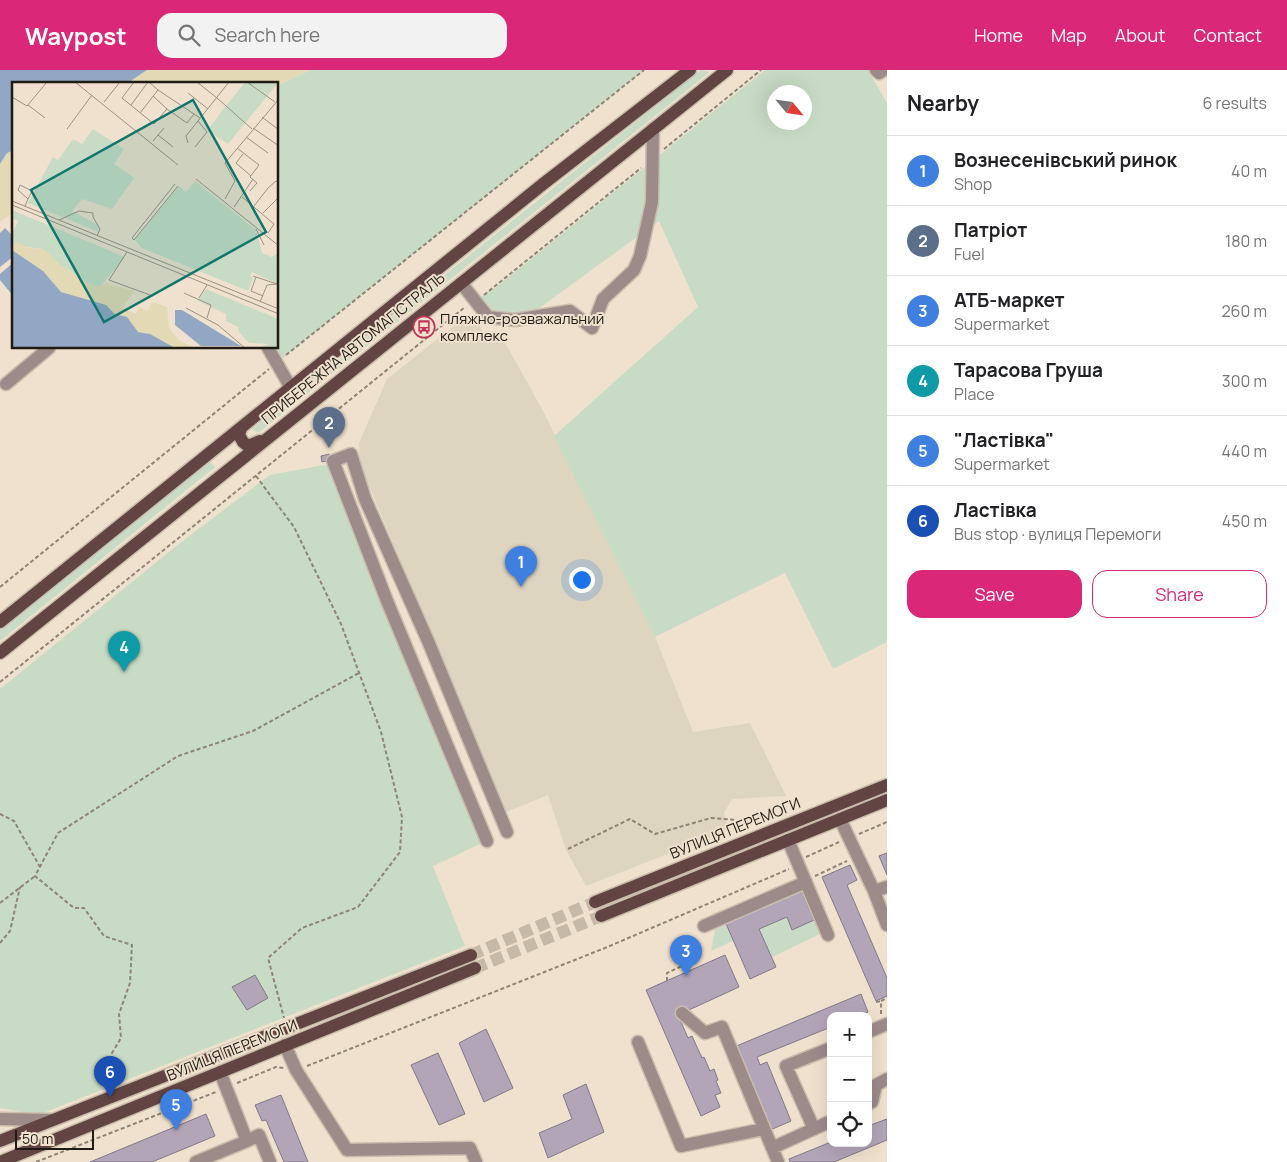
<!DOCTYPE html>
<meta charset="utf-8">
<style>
:root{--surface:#fff;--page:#f2f2f2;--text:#202124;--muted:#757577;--line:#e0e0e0;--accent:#db2777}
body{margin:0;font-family:Manrope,sans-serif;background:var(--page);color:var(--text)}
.controls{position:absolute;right:15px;bottom:15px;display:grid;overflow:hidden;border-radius:10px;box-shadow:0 5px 20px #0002}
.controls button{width:45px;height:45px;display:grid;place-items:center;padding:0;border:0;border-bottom:1px solid var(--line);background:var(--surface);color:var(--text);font:25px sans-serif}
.compass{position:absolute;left:767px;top:15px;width:45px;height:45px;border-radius:50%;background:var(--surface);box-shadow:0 5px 20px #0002;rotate:119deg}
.scale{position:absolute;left:15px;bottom:12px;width:79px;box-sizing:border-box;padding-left:5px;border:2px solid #201b14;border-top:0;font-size:14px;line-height:18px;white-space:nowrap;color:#201b14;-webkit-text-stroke:4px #efe1cd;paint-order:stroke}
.you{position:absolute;left:581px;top:509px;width:18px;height:18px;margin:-12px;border:4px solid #fff;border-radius:50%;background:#1a73e8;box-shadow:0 0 0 8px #1a73e833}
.badge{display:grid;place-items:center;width:32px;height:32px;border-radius:50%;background:var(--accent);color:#fff;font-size:16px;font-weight:700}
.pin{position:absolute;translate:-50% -41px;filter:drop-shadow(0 1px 2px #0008)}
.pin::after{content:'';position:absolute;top:26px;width:18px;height:15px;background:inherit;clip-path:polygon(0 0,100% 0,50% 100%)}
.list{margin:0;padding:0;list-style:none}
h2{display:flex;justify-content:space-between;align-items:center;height:65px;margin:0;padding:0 20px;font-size:21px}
h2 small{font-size:16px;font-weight:400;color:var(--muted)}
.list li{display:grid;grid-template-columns:32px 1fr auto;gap:15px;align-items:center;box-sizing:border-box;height:70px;padding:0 20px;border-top:1px solid var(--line)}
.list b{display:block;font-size:19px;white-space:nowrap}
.list p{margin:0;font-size:16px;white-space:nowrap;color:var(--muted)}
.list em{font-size:16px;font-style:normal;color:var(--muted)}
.actions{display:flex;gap:10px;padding:15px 20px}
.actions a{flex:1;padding:11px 0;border:1px solid var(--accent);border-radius:15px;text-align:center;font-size:18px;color:var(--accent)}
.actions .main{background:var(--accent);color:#fff}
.icon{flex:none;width:28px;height:28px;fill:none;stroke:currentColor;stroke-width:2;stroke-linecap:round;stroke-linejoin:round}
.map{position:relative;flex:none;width:887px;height:1092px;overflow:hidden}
header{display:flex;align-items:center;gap:30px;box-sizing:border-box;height:70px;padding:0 25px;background:var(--accent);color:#fff}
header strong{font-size:24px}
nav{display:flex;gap:28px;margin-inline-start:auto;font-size:18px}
.search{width:350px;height:45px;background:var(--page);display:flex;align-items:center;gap:12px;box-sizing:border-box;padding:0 18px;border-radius:15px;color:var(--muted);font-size:19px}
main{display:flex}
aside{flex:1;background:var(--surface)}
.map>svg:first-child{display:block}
.commercial{fill:#ddd5c0}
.green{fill:#c8dcc5;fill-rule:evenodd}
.sand{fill:#e3dab5}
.water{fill:#92a7c3}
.building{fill:#b2a5b8;stroke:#847789}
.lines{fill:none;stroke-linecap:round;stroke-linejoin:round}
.major-tunnel{stroke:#c6b9a8;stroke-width:12;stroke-dasharray:12 6;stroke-linecap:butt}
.minor-casing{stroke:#cabdac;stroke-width:15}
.major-casing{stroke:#cabdac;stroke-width:15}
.path{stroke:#8e8476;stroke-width:2;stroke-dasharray:4 2.5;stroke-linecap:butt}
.minor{stroke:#9d8b8a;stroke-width:12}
.major{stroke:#624542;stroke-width:12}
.labels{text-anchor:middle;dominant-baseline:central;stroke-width:4;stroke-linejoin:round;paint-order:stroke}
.poi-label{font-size:15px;fill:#201b14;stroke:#efe1cd;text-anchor:start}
.street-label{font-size:15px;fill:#201b14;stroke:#efe1cd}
.inset-road{fill:none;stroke:#9c9283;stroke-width:1}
.view{fill:#0f766e;fill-opacity:0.15;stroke:#0f766e;stroke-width:2.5}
.inset-edge{fill:none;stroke:#201b14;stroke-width:2.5}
</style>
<header>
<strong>Waypost</strong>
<div class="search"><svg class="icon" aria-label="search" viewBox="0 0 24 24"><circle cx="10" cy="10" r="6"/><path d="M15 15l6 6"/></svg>Search here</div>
<nav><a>Home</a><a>Map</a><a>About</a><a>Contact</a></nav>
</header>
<main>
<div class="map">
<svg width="887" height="1092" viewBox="0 0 887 1092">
<rect width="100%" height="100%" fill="#efe1cd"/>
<path class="commercial" d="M470 249 480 256 484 265 499 262 542 339 655 567 693 662 750 653 786 726 732 729 724 743 729 760 586 816 566 780 548 725 506 742 360 394 359 373 387 309 459 252Z"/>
<path class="green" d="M311 0H644L275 294 268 278H278V15Z
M701 0 710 2 258 363 252 359Z
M765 0H868L887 33V572L833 599 785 503 655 567 554 366 698 237 659 151 538 239 515 250 488 247 476 230 495 218ZM774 22H804V52H774Z
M209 390 215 397 0 571V560Z
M329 394 482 773 433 796 465 876 38 1045 0 1038V619L180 473 270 405Z
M803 818 822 863 768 889 754 861 711 881 715 860Z"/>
<path class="sand" d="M147 0H311L278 15 126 14Z
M14 80V142L0 152V94L7 83Z"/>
<path class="water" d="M0 0H147L126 14H14V80L7 83 0 94Z
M5 158 14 167V186L0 197V163Z
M14 192V227L0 210V204Z"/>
<path class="building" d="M329 384 330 390 322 392 321 386Z
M887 783V805L879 786Z
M850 795 857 810 847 815 887 908V926L876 931 822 807Z
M800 817 814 850 792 860 787 847 759 859 776 897 750 909 724 849Z
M725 885 739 917 678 945 688 968 692 966 702 988 704 987 710 1001 714 999 718 1010 716 1011 721 1023 715 1025 720 1037 701 1046 646 920Z
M255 905 268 928 247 940 232 917Z
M861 924 868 942 858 946H831V957L757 987 760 995 767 992 791 1051 768 1061 734 977Z
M486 959 513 1018 484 1032 459 973Z
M438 983 465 1044 439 1055 411 995Z
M586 1014 604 1062 548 1088 539 1063 572 1049 563 1025Z
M281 1025 308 1092H284L266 1050 262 1051 255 1035Z
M206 1044 215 1066 152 1092H90Z
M887 1049V1070L834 1092H790L789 1089 831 1072 868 1073V1056Z"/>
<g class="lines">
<path class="major-tunnel" d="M471 885 595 832
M475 898 601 846"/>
<g class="minor-casing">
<path id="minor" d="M876 0 879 3 884 0
M461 213 488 247 515 250 570 241 592 258 603 229 634 200 640 186 652 132 653 59
M268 278 291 318
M6 314 49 278
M840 749 874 821
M788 770 828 865
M487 771 387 531 333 391 351 384 365 429 428 571 507 762
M887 817 874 821 887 855
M704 856 806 812
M682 943 705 963 722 957 778 1092
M868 962 887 954
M638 972 681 1076 764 1059
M285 975 296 1000 347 1080 470 1078 476 1092
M220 1002 247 1071 259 1065 270 1092
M868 1034 872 1032 876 1015 887 1009
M0 1049 52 1050
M814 1059 786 996 831 978
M772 1078 831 1051
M196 1092 247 1071"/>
</g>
<g class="major-casing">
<path id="major" d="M241 358 239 365 243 372 248 376 260 371
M0 552 543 114 690 0
M0 583 727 0
M595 832 887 715
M601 846 887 730
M0 1071 471 885
M0 1092 475 898"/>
</g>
<path class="path" d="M664 79 761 0
M484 225 641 98
M286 285 644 0
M256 406 294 457 341 554 381 662 402 747 400 782 358 837 302 858 268 888 284 948
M0 517 269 299
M0 612 465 237
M0 744 14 751 40 797
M859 764 887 752
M568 779 630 749 655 764 711 748 765 752
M806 787 839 772
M815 806 847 791
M0 833 35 806
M0 873 10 861 20 817
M667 911V903L682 896 679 889
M876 932 881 931
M881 944V931L887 928
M307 996 605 878 789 799
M237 1013 276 997 284 998
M109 1016 112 983 121 968 119 944 130 913 132 875 104 866 84 838H74L35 806 58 763 178 686 253 661 359 603
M36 1092 216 1022"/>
<use href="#minor" class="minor"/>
<use href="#major" class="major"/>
</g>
<defs>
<g id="bus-ring" transform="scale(1.125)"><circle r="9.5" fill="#efe1cd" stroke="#c23358" stroke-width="1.5"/><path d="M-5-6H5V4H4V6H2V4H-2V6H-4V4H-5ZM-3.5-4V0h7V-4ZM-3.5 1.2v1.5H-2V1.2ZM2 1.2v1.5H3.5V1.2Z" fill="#c23358"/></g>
</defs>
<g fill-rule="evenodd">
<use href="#bus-ring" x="424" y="257"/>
</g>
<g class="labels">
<g class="poi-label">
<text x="440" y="248">Пляжно-розважальний<tspan x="440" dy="17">комплекс</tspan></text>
</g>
<g class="street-label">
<text transform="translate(353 278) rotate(-39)">ПРИБЕРЕЖНА АВТОМАГІСТРАЛЬ</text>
<text transform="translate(735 758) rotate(-22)">ВУЛИЦЯ ПЕРЕМОГИ</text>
<text transform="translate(232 980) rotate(-22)">ВУЛИЦЯ ПЕРЕМОГИ</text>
</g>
</g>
<g transform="translate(12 12)">
<rect width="266" height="266" fill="#efe1cd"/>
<path d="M233 0 266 1 216 62 195 48ZM81 47 112 67 102 82 122 96 100 127 70 117 60 129 86 143 87 150 16 121 41 75 46 78 61 57 70 62ZM183 99 244 148 250 171 260 175 266 171V202L240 190 238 194 241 196 236 209 130 166 123 158 167 104 174 110ZM0 128 113 175 87 206 83 205 48 183 31 167 1 163 0 167V152L6 139 0 136ZM194 207 266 237V266H244L257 262 237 261 227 250 226 245 214 239V232L186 219Z" fill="#c8dcc5"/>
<path d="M3 159 17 166 32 167 48 183 83 205 95 202 123 209 110 225 124 232 127 225 136 229 140 220 155 225 157 246 167 258 182 266 157 264 136 251 126 250 115 235 103 232 97 225 49 210 31 189 0 168Z" fill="#e3dab5"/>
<path d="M0 168 31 189 49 210 94 223 103 232 115 235 126 250 138 252 163 266H0ZM163 228H170L229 264H189L163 243Z" fill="#92a7c3"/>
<path class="inset-road" d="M63 0 166 83M122 0 110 16 142 42 155 27 175 41 182 32M185 0 205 16M235 0 263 20M146 8 188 36M176 11 196 27M141 14 155 27M0 15 15 24 35 0M205 16 240 47M92 20 108 0M16 23 33 36M119 23 136 0M128 31 146 8 137 0M250 35 267 48M241 46 267 64M55 47 80 13M146 53 161 65M234 55 256 71M141 59 152 46M176 61 174 54 217 0M183 65 195 50 186 39M225 66 247 83 238 95 245 101 238 109M231 72 224 81 239 94M184 97 267 164M163 102 120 156 122 158 166 104M230 115 262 142 256 151M213 117 223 99 213 81 267 17M0 119 267 227M0 123 267 232M13 124 16 117 6 108 8 103 20 109 16 117M242 124 256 106 264 99 267 101M222 125 241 97M251 131 267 115M47 138 67 129 81 131V135L88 147 85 154M244 147 252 163M115 170 97 198 138 213M241 194 265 202 255 203 248 220M244 195 239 209 251 214M172 211 199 223 195 236M187 216 195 203M174 226 206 243 233 266"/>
<path class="view" d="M181 18 254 150 92 240 19 108Z"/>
<rect width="266" height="266" class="inset-edge"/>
</g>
</svg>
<div class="controls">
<button>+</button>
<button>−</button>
<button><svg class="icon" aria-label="locate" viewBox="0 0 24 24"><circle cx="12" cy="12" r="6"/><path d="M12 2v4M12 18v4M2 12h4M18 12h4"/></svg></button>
</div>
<svg class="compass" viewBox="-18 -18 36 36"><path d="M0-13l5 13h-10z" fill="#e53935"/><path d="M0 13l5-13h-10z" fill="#757577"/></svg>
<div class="scale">50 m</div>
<div class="you"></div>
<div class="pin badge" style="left:521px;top:517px;background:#3f7fe0">1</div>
<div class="pin badge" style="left:329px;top:378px;background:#5c6f8a">2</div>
<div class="pin badge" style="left:686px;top:906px;background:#3f7fe0">3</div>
<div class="pin badge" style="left:124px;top:602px;background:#0f9aa8">4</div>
<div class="pin badge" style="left:176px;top:1060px;background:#3f7fe0">5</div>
<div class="pin badge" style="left:110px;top:1027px;background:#1a4fb4">6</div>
</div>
<aside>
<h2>Nearby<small>6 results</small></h2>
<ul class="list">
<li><span class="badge" style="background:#3f7fe0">1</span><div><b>Вознесенівський ринок</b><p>Shop</p></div><em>40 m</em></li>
<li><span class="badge" style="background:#5c6f8a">2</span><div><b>Патріот</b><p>Fuel</p></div><em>180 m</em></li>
<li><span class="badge" style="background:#3f7fe0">3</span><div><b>АТБ-маркет</b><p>Supermarket</p></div><em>260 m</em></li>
<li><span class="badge" style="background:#0f9aa8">4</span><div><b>Тарасова Груша</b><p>Place</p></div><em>300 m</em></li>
<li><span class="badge" style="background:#3f7fe0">5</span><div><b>&quot;Ластівка&quot;</b><p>Supermarket</p></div><em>440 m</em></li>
<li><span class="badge" style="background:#1a4fb4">6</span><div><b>Ластівка</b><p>Bus stop · вулиця Перемоги</p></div><em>450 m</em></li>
</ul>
<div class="actions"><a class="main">Save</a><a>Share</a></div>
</aside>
</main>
